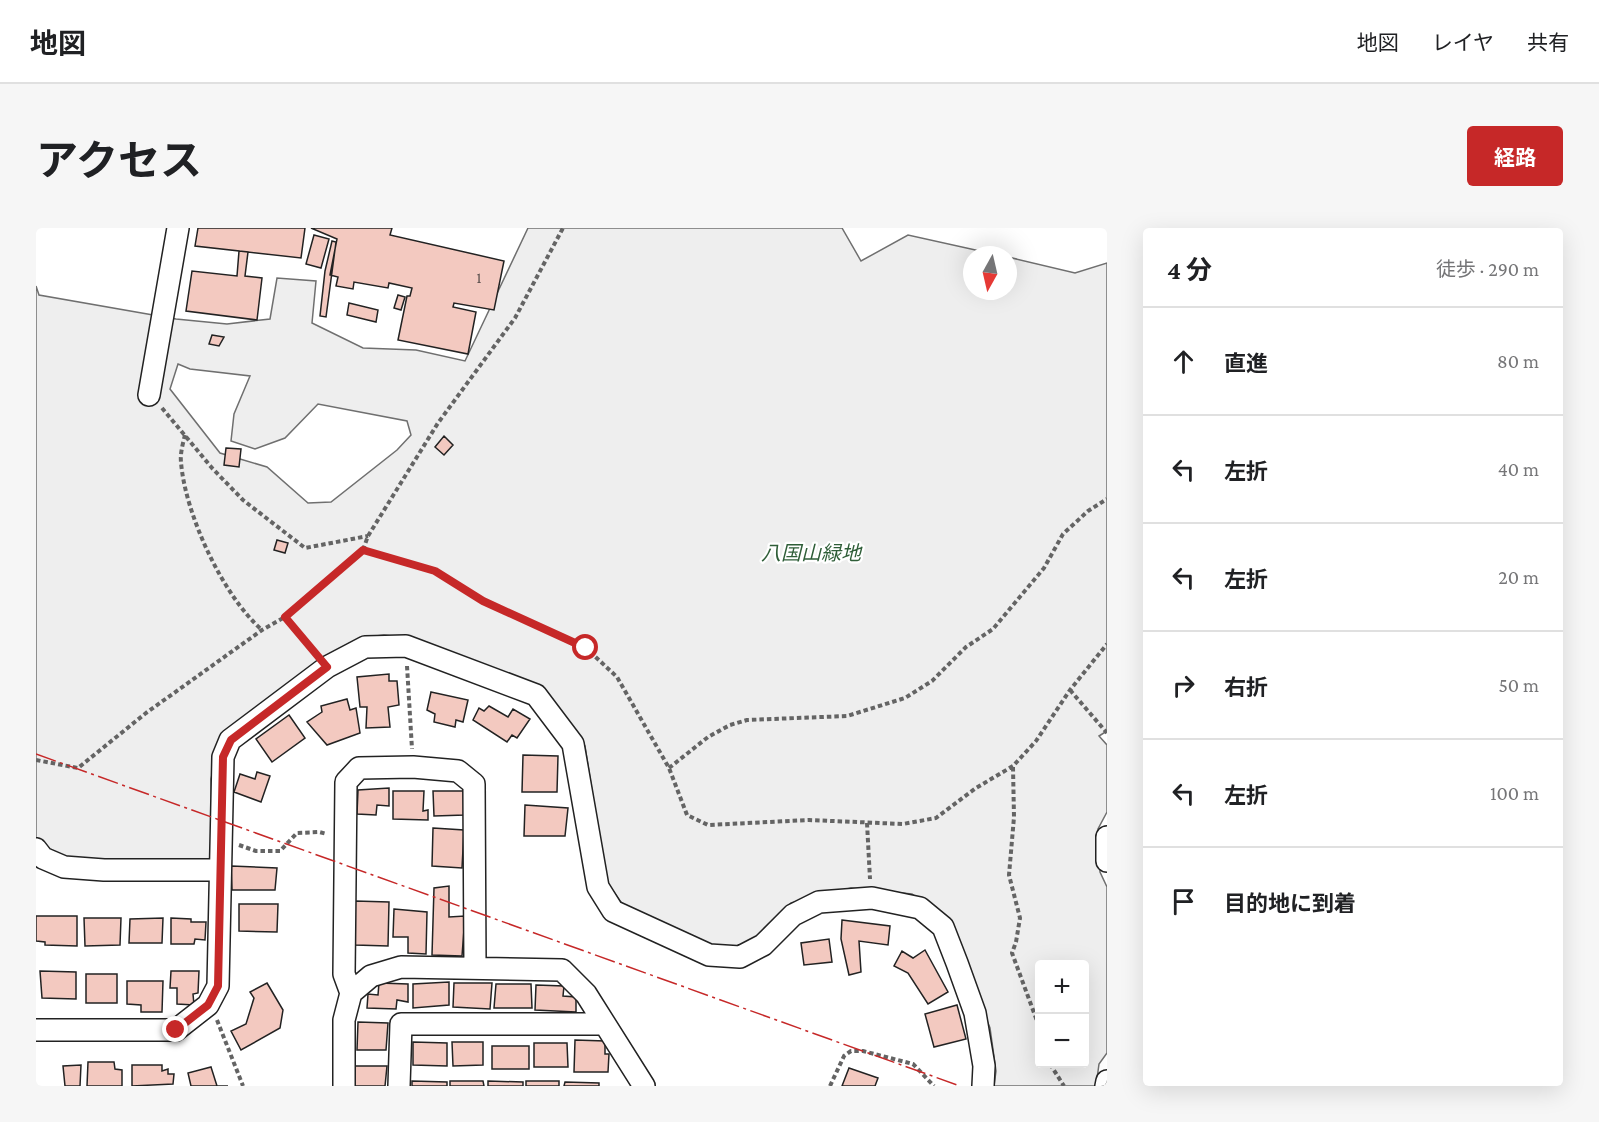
<!DOCTYPE html>
<html lang="ja">
<meta charset="utf-8">
<style>
:root{--surface:#fff;--page:#f6f6f6;--text:#202124;--muted:#757577;--line:#e0e0e0;--accent:#c62828}
body{margin:0;font-family:"Crimson Pro","Noto Sans JP",serif;background:var(--page);color:var(--text)}
.controls{position:absolute;right:18px;bottom:18px;display:grid;overflow:hidden;border-radius:6px;box-shadow:0 6px 24px #0002}
.controls button{width:54px;height:54px;display:grid;place-items:center;padding:0;border:0;border-bottom:2px solid var(--line);background:var(--surface);color:var(--text);font:30px sans-serif}
.compass{position:absolute;left:927px;top:18px;width:54px;height:54px;border-radius:50%;background:var(--surface);box-shadow:0 6px 24px #0002;rotate:188deg}
.stop{position:absolute;width:18px;height:18px;margin:-14px;border:4px solid #c62828;border-radius:50%;background:#fff}
.stop.end{background:#c62828;border-color:#fff;box-shadow:0 2px 6px #0008}
.list{margin:0;padding:0;list-style:none}
h2{display:flex;justify-content:space-between;align-items:center;height:78px;margin:0;padding:0 24px;font-size:26px}
h2 small{font-size:20px;font-weight:400;color:var(--muted)}
.list li{display:grid;grid-template-columns:39px 1fr auto;gap:18px;align-items:center;box-sizing:border-box;height:108px;padding:0 24px;border-top:2px solid var(--line)}
.list b{display:block;font-size:22px;white-space:nowrap}
.list em{font-size:20px;font-style:normal;color:var(--muted)}
.icon{flex:none;width:33px;height:33px;fill:none;stroke:currentColor;stroke-width:2;stroke-linecap:round;stroke-linejoin:round}
.map{position:relative;flex:none;width:1071px;height:858px;overflow:hidden;border-radius:6px}
header{display:flex;align-items:center;gap:36px;box-sizing:border-box;height:84px;padding:0 30px;background:var(--surface);border-bottom:2px solid var(--line)}
header strong{font-size:28px}
nav{display:flex;gap:33px;margin-inline-start:auto;font-size:21px}
.intro{display:flex;align-items:center;justify-content:space-between;box-sizing:border-box;height:144px;padding:0 36px}
h1{margin:0;font-size:42px}
.button{padding:15px 27px;border-radius:6px;background:var(--accent);color:#fff;font-size:21px;font-weight:700}
main{display:flex;gap:36px;padding:0 36px}
aside{flex:1;background:var(--surface);border-radius:6px;box-shadow:0 6px 24px #0002}
.map>svg:first-child{display:block}
.green{fill:#eee;stroke:#6f6f6f;stroke-width:1.5;fill-rule:evenodd}
.building{fill:#f3c9c0;stroke:#222;stroke-width:1.5}
.lines{fill:none;stroke-linecap:round;stroke-linejoin:round}
.minor-casing{stroke:#222;stroke-width:24}
.path{stroke:#646464;stroke-width:4;stroke-dasharray:4.5 3;stroke-linecap:butt}
.minor{stroke:#fff;stroke-width:21}
.power{stroke:#c62828;stroke-width:1.5;stroke-dasharray:21 4.5 3 4.5;stroke-linecap:butt}
.route{stroke:#c62828;stroke-width:8}
.labels{text-anchor:middle;dominant-baseline:central;stroke-width:4.5;stroke-linejoin:round;paint-order:stroke}
.number-label{font-size:16px;fill:#564c4a}
.park-label{font-size:20px;font-style:italic;fill:#2f5e38;stroke:#fff}
</style>
<header>
<strong>地図</strong>
<nav><a>地図</a><a>レイヤ</a><a>共有</a></nav>
</header>
<div class="intro"><h1>アクセス</h1><a class="button">経路</a></div>
<main>
<div class="map">
<svg width="1071" height="858" viewBox="0 0 1071 858">
<rect width="100%" height="100%" fill="#fff"/>
<path class="green" d="M492 0H806L825 33 872 7 962 27H936V63H972V29L1039 45 1071 35V503L1063 508 1071 517V584L1062 601 1064 644 1071 659V825L1063 836 1060 858H958L960 843 954 800 909 690 876 666 815 660 755 675 720 711 699 721 678 718 587 677 570 653 549 518 509 461 370 410 348 407 324 410 184 511 175 551 176 630 170 637 28 631 7 624 0 612V58L3 67 140 91 191 96 234 91 241 50 280 53 276 95 327 120 380 122 429 133ZM142 136 154 141 214 148 198 186 195 213 219 221 249 210 282 176 371 193 375 207 361 222 295 274 272 275 231 239 184 225 134 161ZM1004 736H1048V836H1004Z"/>
<path class="building" d="M162 0H269L265 30 212 24 209 48 226 50 221 92 150 83 156 43 201 48 203 23 159 18Z
M275 0H356L354 7 468 33 458 82 418 75 417 79 440 84 432 126 362 112 371 68H374L376 60 353 55 352 60 318 54 317 61 300 58 302 49 294 47 301 11Z
M278 7 293 11 285 40 270 36Z
M296 13 300 14 290 89 284 88 289 43Z
M203 23 212 24 209 48 226 50 221 92 150 83 156 43 201 48Z
M362 67 369 69 365 82 358 80Z
M313 75 342 82 340 94 311 87Z
M176 107 188 109 183 118 173 116Z
M408 208 417 217 408 227 399 219Z
M190 220 205 221 203 239 188 237Z
M241 312 252 315 249 325 238 322Z
M353 446V453H361L363 477 352 479 354 499 330 500 331 479H324L321 449Z
M395 464 432 472 427 494 420 492 419 499 398 494 399 486 391 482Z
M311 471 314 482 320 480 324 505 291 517 271 494 286 484 285 478Z
M453 478 472 489 477 481 494 491 481 510 476 507 471 514 437 492 443 480 448 483Z
M253 487 269 510 236 534 220 511Z
M487 527 522 528 521 564H486Z
M221 544 234 548 225 574 198 564 204 546 219 551Z
M353 560V578L341 577 340 587 321 586 322 562Z
M357 563H388L387 583 392 582V592L357 591Z
M397 563H428L429 587 398 588Z
M489 577 532 580 529 608H488Z
M397 600 428 602 426 640 396 638Z
M195 638 241 640 239 662H196Z
M413 658V689L429 688 426 728 396 727 398 660Z
M319 673 353 674 352 718 319 717Z
M203 676H242L241 704 203 703Z
M358 681 391 684 390 726 372 725V709H357Z
M0 688H41V718L9 717V714L0 713Z
M48 690H85L84 717 49 718Z
M127 690 126 715H93L94 691Z
M135 690 155 691V694H170L169 712 159 711 158 716H135Z
M806 692 854 698 852 717 823 713 825 744 813 747 805 711Z
M793 711 796 734 768 737 765 715Z
M889 722 912 764 892 776 872 745 858 738 866 723 877 730Z
M4 743 40 744V771L6 770Z
M135 743H163L162 765 157 766 158 777 141 776V760H134Z
M50 746H81V775H50Z
M91 753H127L126 784H105V777L91 776Z
M413 754V777L377 780V756Z
M231 755 247 782 244 800 205 822 195 803 210 796 218 770 214 764Z
M343 755 372 756V774L361 772 360 781 331 780 332 766 342 767Z
M418 755H456L454 781 417 779Z
M460 756H495L496 780H458Z
M500 757 528 758 527 768 540 769V784L499 782Z
M921 777 930 811 898 819 889 786Z
M322 794 352 795 350 822H321Z
M539 812 569 813V826H573L572 844H538Z
M377 814 411 815V838L377 837Z
M416 814H447V837L417 838Z
M498 815H531L532 839H498Z
M456 818H493V841H456Z
M52 834H78L79 841 86 842V858H51Z
M45 837 44 858H29L27 838Z
M96 837H126V843L132 841V846H138L137 856 96 858Z
M319 838H351L349 858H319Z
M175 839 181 858H192H155L152 845Z
M813 840 842 850 839 858H806Z
M376 853 411 854V858H376Z
M414 853H447L448 858H414Z
M452 853 487 854V858H452Z
M490 853H523V858H490Z
M529 854 563 855V858H528Z"/>
<g class="lines">
<g class="minor-casing">
<path id="minor" d="M113 167 142 0
M1071 609V633
M0 621 7 630 28 639 68 642H184
M315 765 308 746 310 554 323 540 377 539 422 543 438 556 439 739
M0 802H140L172 777 182 758 187 529 194 512 291 439 329 419 370 418 500 467 537 516 562 659 577 683 673 727 704 729 727 717 757 687 783 674 836 670 884 680 907 699 921 735 939 785 948 838 947 858
M308 858V792L315 765 335 748 365 739 526 742 550 766 608 858
M363 858 365 796H569
M1070 858 1071 853"/>
</g>
<path class="path" d="M126 180 176 240 207 272 269 320 332 308
M149 207C147 215 144 226 145 234 149 286 187 368 226 402
M327 322 332 308 402 195 479 90 527 0
M249 389 279 425
M371 438 376 521
M1034 462 1071 505
M0 532 42 540 110 485 226 402 249 389 327 322 399 343 447 373 550 420 581 449 633 540 651 587 672 597 773 592 867 596 900 590 940 560 977 538 1000 513 1034 462 1071 416
M977 539 978 589 973 647 984 690 980 714 976 725 1004 801
M633 540 672 509 694 497 711 492 811 488 869 470 896 453 930 419 957 401 1008 340 1027 306 1052 283 1071 271
M831 595 834 651
M203 617 220 623H244L261 605 283 604 291 606
M181 792 207 858
M1014 836 1028 858
M794 858 808 828 815 823H827L877 836 898 858"/>
<use href="#minor" class="minor"/>
<path class="power" d="M0 526 924 858"/>
</g>
<g class="lines">
<path class="route" d="M140 802 172 777 182 758 187 529 195 512 291 439 249 389 327 322 399 343 447 373 550 420"/>
</g>
<g class="labels">
<g class="number-label">
<text x="443" y="49">1</text>
</g>
<g class="park-label">
<text x="775" y="325">八国山緑地</text>
</g>
</g>
</svg>
<div class="controls">
<button>+</button>
<button>−</button>
</div>
<svg class="compass" viewBox="-18 -18 36 36"><path d="M0-13l5 13h-10z" fill="#e53935"/><path d="M0 13l5-13h-10z" fill="#757577"/></svg>
<div class="stop" style="left:550px;top:420px"></div>
<div class="stop end" style="left:140px;top:802px"></div>
</div>
<aside>
<h2>4 分<small>徒歩 · 290 m</small></h2>
<ul class="list">
<li><svg class="icon" aria-label="ahead" viewBox="0 0 24 24"><path d="M12 20V5M6 11l6-6 6 6"/></svg><div><b>直進</b></div><em>80 m</em></li>
<li><svg class="icon" aria-label="left" viewBox="0 0 24 24"><path d="M17 20v-9H6M10 6l-5 5 5 5"/></svg><div><b>左折</b></div><em>40 m</em></li>
<li><svg class="icon" aria-label="left" viewBox="0 0 24 24"><path d="M17 20v-9H6M10 6l-5 5 5 5"/></svg><div><b>左折</b></div><em>20 m</em></li>
<li><svg class="icon" aria-label="right" viewBox="0 0 24 24"><path d="M7 20v-9h11M14 6l5 5-5 5"/></svg><div><b>右折</b></div><em>50 m</em></li>
<li><svg class="icon" aria-label="left" viewBox="0 0 24 24"><path d="M17 20v-9H6M10 6l-5 5 5 5"/></svg><div><b>左折</b></div><em>100 m</em></li>
<li><svg class="icon" aria-label="arrive" viewBox="0 0 24 24"><path d="M6 21V4h12l-3 4 3 4H6"/></svg><div><b>目的地に到着</b></div></li>
</ul>
</aside>
</main>
